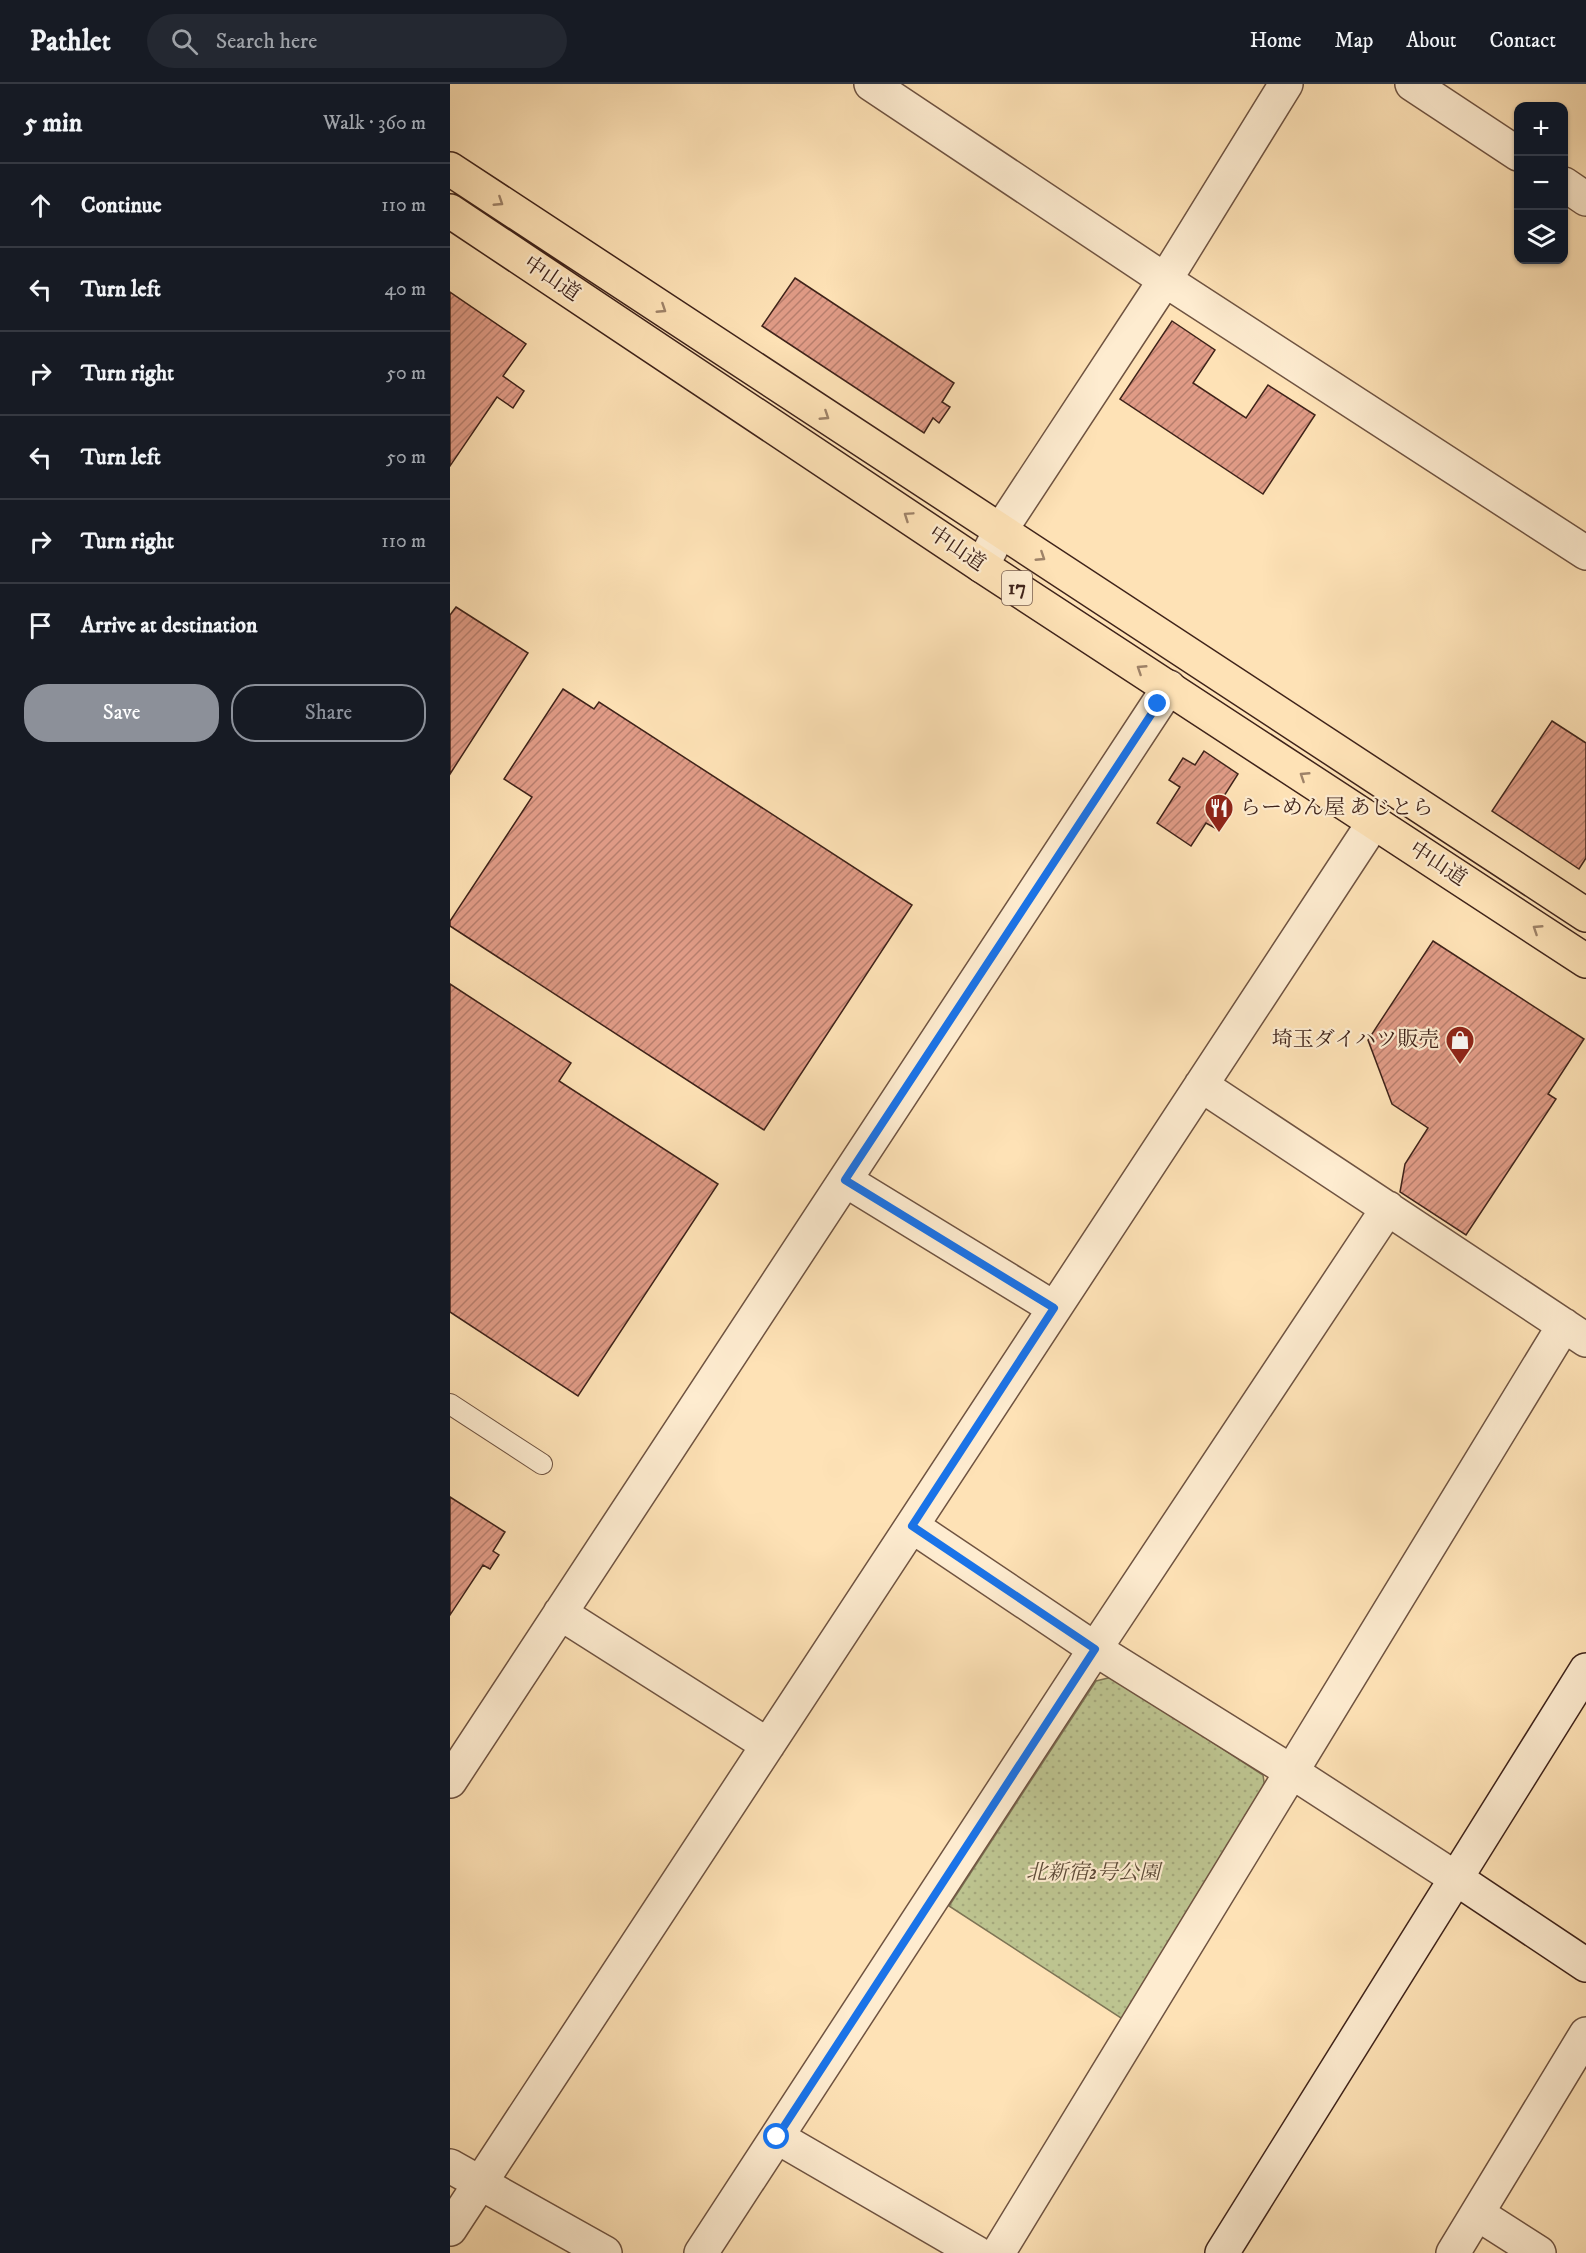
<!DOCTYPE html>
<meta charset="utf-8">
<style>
:root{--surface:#171b24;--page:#242831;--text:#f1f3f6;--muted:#9ea1a6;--line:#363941;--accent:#8c9099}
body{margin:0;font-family:"IM FELL DW Pica","Noto Serif JP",serif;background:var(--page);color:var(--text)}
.controls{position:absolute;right:18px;top:18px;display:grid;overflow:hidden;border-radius:12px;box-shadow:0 2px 4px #0004}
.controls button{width:54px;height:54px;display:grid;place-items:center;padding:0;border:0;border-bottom:2px solid var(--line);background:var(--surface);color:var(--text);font:30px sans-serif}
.stop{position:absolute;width:18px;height:18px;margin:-14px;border:4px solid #1a73e8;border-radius:50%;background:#fff}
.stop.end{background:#1a73e8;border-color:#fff;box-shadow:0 2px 6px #0008}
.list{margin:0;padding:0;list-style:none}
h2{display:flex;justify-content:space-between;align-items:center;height:78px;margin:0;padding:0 24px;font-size:26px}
h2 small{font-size:20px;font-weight:400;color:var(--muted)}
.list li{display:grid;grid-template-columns:39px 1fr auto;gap:18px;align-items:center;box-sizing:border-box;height:84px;padding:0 24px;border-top:2px solid var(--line)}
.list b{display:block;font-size:22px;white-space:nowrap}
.list em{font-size:20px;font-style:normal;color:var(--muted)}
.actions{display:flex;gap:12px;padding:18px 24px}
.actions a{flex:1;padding:14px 0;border:2px solid var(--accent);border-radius:24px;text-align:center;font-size:21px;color:var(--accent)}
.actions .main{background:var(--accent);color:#fff}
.icon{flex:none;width:33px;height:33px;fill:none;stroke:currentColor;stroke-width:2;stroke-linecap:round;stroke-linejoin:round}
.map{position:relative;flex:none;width:1136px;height:2169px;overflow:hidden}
header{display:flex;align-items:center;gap:36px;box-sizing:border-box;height:84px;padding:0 30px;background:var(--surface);border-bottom:2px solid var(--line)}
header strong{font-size:28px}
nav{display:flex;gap:33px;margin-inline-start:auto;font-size:21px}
.search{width:420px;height:54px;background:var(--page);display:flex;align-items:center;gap:15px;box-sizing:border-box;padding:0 21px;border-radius:33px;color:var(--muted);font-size:22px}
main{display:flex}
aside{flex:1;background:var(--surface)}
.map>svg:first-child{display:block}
.park{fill:url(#park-dots);stroke:#7e7455;stroke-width:1.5}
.building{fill:url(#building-hatch);stroke:#3f231a;stroke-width:1.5}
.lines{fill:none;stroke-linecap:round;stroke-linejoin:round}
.lane-casing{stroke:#6f5341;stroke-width:22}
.street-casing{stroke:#6f5341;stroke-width:36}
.secondary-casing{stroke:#3f231a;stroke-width:36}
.highway-casing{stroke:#3f231a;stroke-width:36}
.lane{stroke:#feecd0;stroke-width:20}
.street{stroke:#feecd0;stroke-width:33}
.secondary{stroke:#feecd0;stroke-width:33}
.highway{stroke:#fee2b6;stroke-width:33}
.oneway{stroke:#9e8268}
.route{stroke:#1a73e8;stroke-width:8}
.labels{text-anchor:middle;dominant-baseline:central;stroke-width:4.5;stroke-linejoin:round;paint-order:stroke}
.shield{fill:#feecd0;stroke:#785f51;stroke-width:1.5}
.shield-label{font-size:20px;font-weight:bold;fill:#3f231a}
.street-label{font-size:21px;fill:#3f231a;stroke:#feecd0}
.poi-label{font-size:21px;fill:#3f231a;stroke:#feecd0;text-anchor:start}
.park-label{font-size:21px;font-style:italic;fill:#5e4b38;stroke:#feecd0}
</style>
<header>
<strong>Pathlet</strong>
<div class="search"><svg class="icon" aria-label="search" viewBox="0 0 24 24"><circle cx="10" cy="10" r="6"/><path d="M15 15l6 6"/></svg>Search here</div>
<nav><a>Home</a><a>Map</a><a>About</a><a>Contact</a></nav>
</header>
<main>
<aside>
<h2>5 min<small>Walk · 360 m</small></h2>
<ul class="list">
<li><svg class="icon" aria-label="ahead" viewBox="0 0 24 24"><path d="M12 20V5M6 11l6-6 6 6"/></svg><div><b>Continue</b></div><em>110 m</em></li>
<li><svg class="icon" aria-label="left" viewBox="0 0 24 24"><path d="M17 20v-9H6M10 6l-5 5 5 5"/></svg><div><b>Turn left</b></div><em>40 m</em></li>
<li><svg class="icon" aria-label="right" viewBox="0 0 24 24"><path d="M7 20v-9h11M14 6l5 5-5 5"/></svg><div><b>Turn right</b></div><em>50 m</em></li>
<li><svg class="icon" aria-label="left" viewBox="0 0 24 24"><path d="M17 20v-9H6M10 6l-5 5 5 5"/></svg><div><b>Turn left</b></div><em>50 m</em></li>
<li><svg class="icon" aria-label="right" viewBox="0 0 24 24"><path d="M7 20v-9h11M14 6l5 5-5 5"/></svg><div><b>Turn right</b></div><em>110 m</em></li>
<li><svg class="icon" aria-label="arrive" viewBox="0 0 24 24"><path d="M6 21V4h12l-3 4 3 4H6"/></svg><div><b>Arrive at destination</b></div></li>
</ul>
<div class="actions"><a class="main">Save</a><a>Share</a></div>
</aside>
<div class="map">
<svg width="1136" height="2169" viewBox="0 0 1136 2169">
<defs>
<pattern id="park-dots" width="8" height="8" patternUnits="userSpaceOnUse" patternTransform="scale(1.5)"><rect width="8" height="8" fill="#bdc490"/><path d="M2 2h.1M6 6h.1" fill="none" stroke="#a4a87c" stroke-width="1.8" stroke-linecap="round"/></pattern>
<pattern id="building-hatch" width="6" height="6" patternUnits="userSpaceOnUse" patternTransform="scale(1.5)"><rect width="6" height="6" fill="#e09b86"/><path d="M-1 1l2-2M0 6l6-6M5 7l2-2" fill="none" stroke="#b77e6d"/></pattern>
</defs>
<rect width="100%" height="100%" fill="#fee2b6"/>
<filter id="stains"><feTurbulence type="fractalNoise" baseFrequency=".00333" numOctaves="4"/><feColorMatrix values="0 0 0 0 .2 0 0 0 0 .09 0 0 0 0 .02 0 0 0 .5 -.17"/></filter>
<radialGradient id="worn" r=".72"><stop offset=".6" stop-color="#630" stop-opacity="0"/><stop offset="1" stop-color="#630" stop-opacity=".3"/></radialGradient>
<path class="park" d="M662 1593 813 1691 815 1705 674 1936 499 1822 646 1597Z"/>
<path class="building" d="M345 194 504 299 492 318 500 323 489 339 483 334 474 349 312 242Z
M0 208 76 260 53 292 74 307 63 324 47 313 0 382Z
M722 237 765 266 743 299 796 334 818 301 865 331 813 410 670 315Z
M6 523 78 569 0 690V531Z
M113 605 144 625 149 618 462 821 314 1046 0 842V837L82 713 54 695Z
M1102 637 1136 659V774L1129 785 1042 727Z
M754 667 788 690 767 723 775 729 765 744 756 739 741 762 707 739 730 703 719 696 733 674 745 681Z
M983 857 1134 955 1098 1010 1106 1015 1016 1151 950 1108 955 1080 978 1044 942 1020 918 956Z
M0 900 121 979 109 997 268 1100 128 1312 0 1228Z
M0 1413 55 1448 43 1467 49 1471 40 1485 33 1481 0 1531Z"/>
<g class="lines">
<g class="lane-casing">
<path id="lane" d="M0 1320 92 1380"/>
</g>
<g class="street-casing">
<path id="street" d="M421 0 715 196 1136 469
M962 0 1068 70
M1114 100 1136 115
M532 482 550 447 715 196 836 0
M751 1001 1136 1256
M395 1096 604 1224
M462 1442 645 1565 842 1688 1007 1795
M110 1529 318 1661
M0 1697 719 603
M327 2053 527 2169
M0 2082 155 2169
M1028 2130 1089 2169
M0 2145 924 738
M251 2169 645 1565 938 1124
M548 2169 1114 1241
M1003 2169 1136 1950"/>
</g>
<g class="secondary-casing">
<path id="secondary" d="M1007 1795 1136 1881
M772 2169 1136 1586"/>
</g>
<g class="highway-casing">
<path id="highway" d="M0 85 1136 831
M0 127 532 482 1136 877"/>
</g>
<use href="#lane" class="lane"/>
<use href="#street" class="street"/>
<use href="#secondary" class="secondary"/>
<use href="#highway" class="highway"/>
</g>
<defs><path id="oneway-chevron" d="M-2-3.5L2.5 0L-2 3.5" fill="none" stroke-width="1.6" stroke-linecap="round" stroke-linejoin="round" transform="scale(1.5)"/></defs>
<g class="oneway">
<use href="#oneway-chevron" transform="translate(49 118) rotate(33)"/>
<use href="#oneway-chevron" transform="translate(212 225) rotate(33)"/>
<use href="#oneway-chevron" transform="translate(375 332) rotate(33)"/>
<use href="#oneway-chevron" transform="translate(458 432) rotate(-146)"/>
<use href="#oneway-chevron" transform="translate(591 473) rotate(33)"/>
<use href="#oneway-chevron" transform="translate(691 585) rotate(-147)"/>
<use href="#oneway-chevron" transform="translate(854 692) rotate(-147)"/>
<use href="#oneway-chevron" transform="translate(1087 845) rotate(-147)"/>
</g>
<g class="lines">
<path class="route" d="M327 2053 645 1565 462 1442 604 1224 395 1096 708 620"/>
</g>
<defs>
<g id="restaurant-pin" transform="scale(1.5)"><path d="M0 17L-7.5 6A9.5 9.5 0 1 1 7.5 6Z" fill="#8f2418" stroke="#feecd0"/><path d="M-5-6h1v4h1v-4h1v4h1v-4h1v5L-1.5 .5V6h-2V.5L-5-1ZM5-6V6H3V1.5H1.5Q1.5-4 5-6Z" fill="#fff"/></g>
<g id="shop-pin" transform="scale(1.5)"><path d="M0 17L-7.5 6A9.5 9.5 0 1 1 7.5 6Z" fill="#8f2418" stroke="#feecd0"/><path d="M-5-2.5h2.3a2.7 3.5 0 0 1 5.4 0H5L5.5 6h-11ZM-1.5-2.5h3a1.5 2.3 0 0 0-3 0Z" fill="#fff"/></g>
</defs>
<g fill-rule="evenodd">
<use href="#restaurant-pin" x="769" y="724"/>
<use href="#shop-pin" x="1010" y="956"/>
</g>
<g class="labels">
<rect class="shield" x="552" y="487" width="30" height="34" rx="4.5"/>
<g class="shield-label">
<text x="567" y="504">17</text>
</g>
<g class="street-label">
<text transform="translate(102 195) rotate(34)">中山道</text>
<text transform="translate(507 465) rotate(34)">中山道</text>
<text transform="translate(988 780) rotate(33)">中山道</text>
</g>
<g class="poi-label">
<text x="790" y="724">らーめん屋 あじとら</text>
<text x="989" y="956" text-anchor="end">埼玉ダイハツ販売</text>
</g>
<g class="park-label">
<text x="643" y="1789">北新宿2号公園</text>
</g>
</g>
<rect width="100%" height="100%" filter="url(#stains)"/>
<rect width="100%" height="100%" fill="url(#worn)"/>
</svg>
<div class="controls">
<button>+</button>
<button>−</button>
<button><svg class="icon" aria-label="layers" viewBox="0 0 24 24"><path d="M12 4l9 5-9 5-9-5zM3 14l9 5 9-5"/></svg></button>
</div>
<div class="stop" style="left:327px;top:2053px"></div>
<div class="stop end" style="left:708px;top:620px"></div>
</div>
</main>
